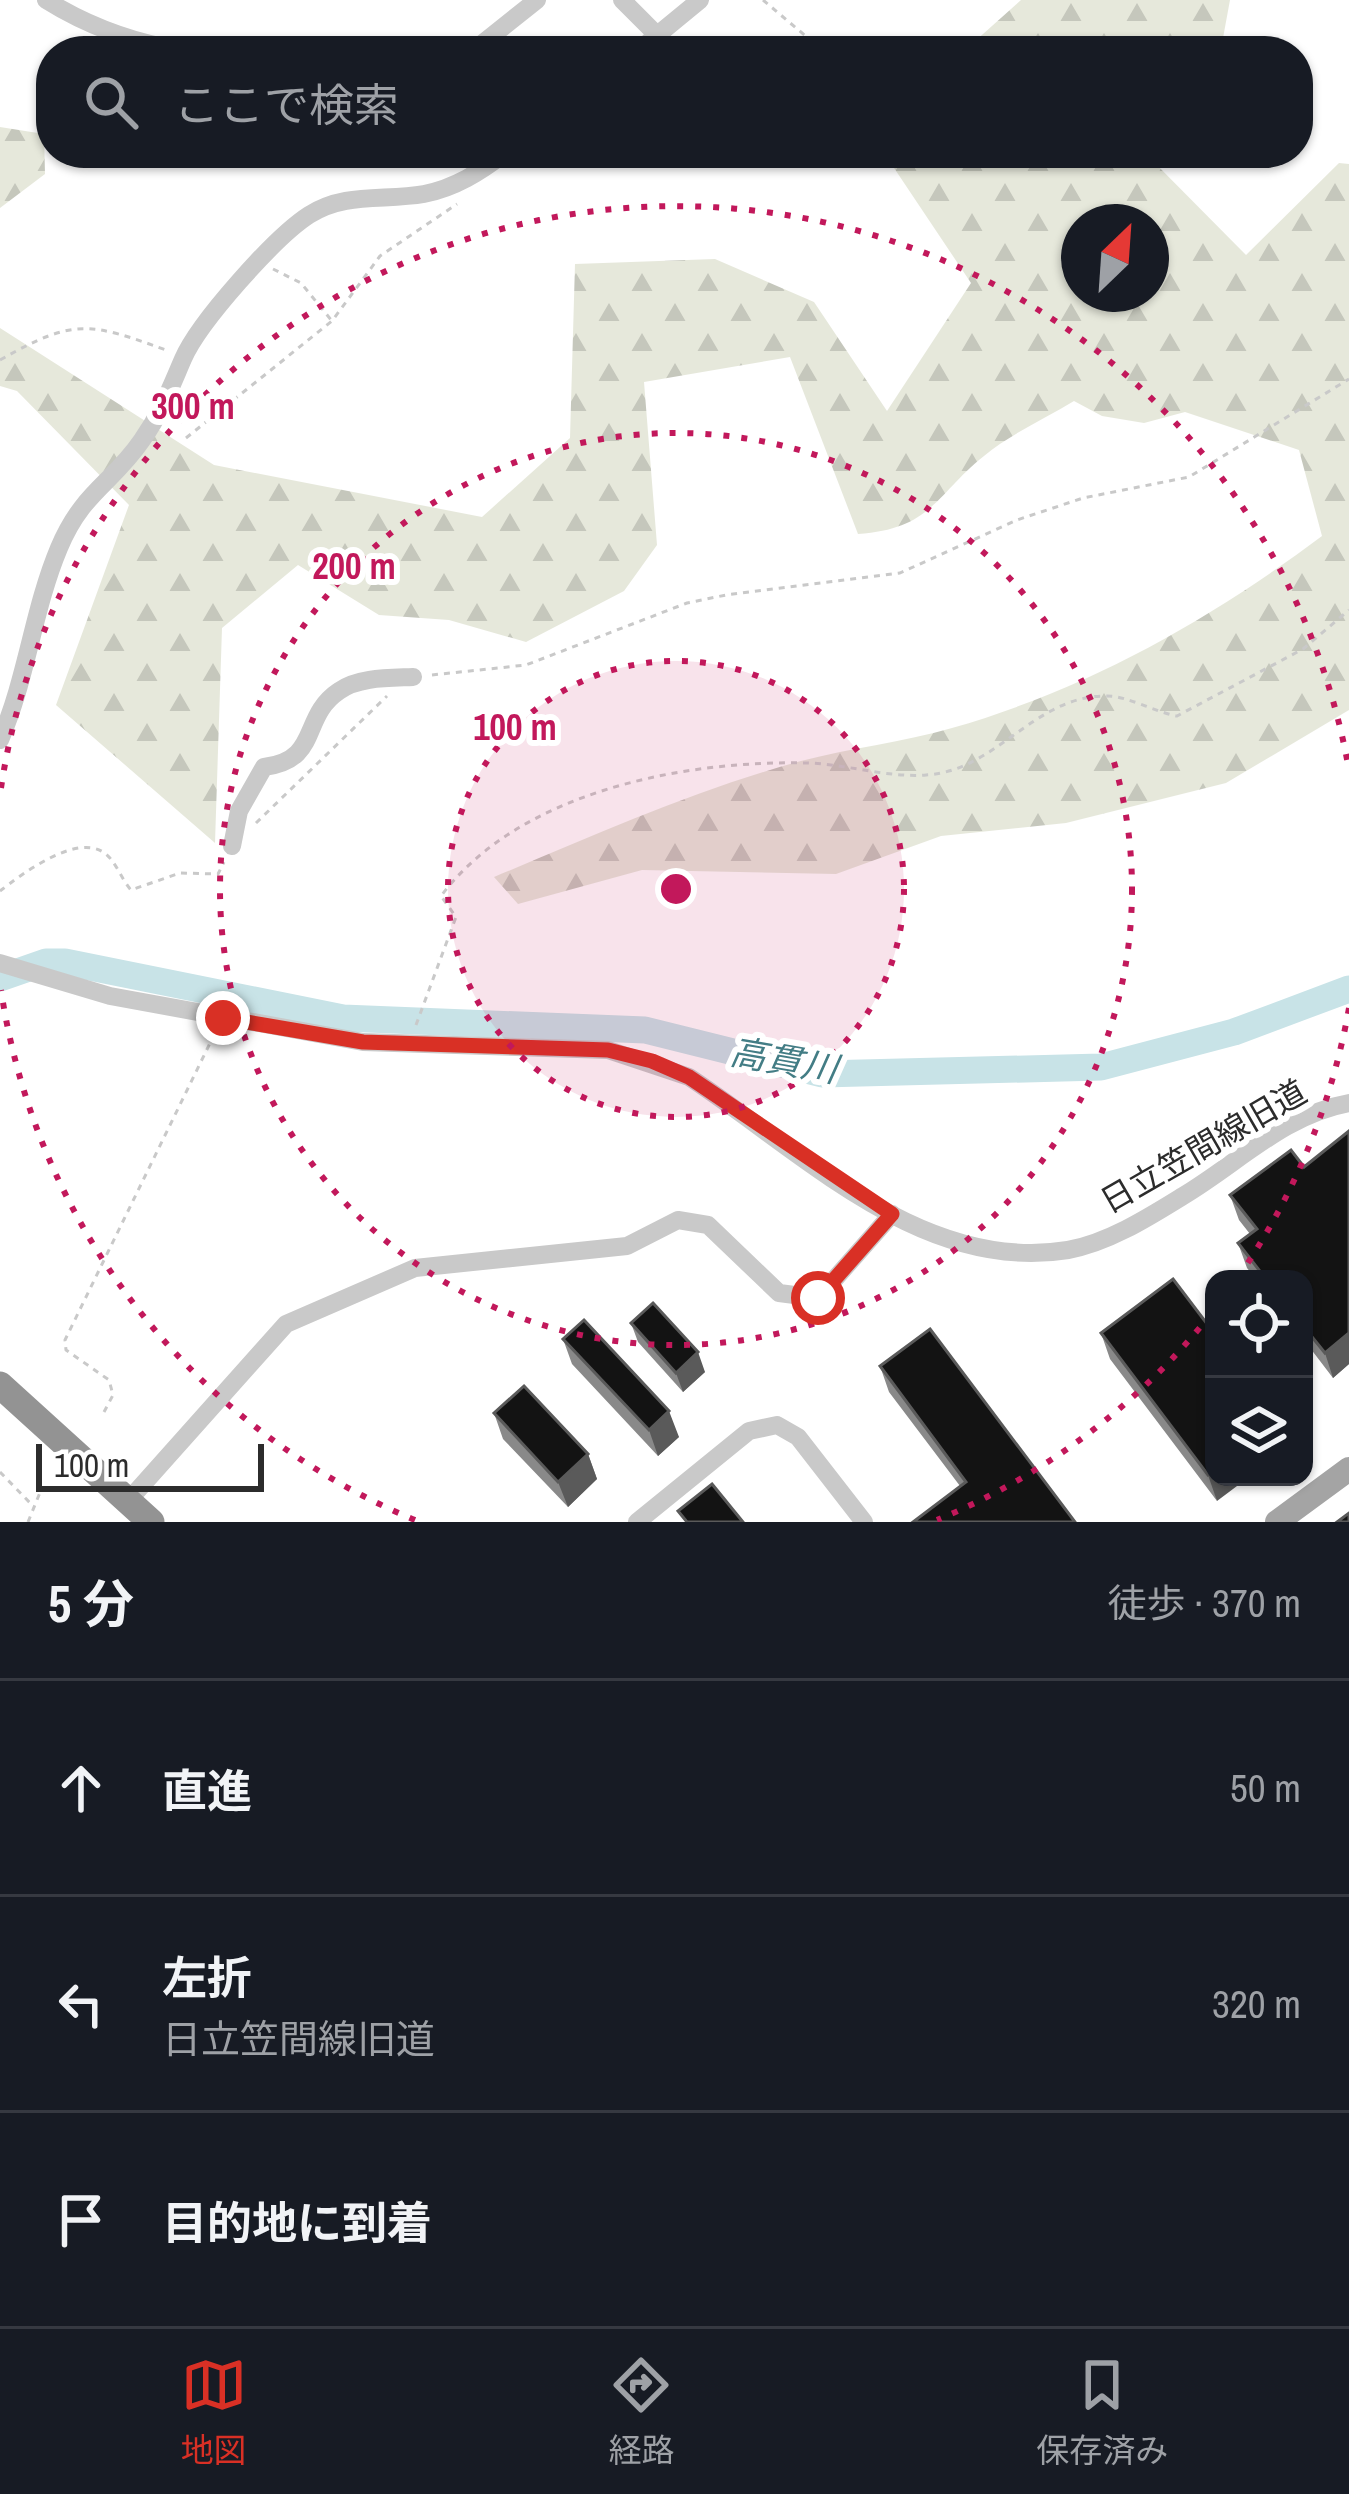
<!DOCTYPE html>
<html lang="ja">
<meta charset="utf-8">
<style>
:root{--surface:#171b24;--page:#20242c;--text:#f1f3f6;--muted:#9ea1a6;--line:#363941;--accent:#d93025}
body{margin:0;font-family:"Archivo Narrow","Noto Sans JP",sans-serif;background:var(--page);color:var(--text)}
.controls{position:absolute;right:36px;bottom:36px;display:grid;overflow:hidden;border-radius:24px;box-shadow:0 3px 9px #0004}
.controls button{width:108px;height:108px;display:grid;place-items:center;padding:0;border:0;border-bottom:3px solid var(--line);background:var(--surface);color:var(--text);font:60px sans-serif}
.compass{position:absolute;left:1061px;top:204px;width:108px;height:108px;border-radius:50%;background:var(--surface);box-shadow:0 3px 9px #0004;rotate:25deg}
.scale{position:absolute;left:36px;bottom:30px;width:228px;box-sizing:border-box;padding-left:12px;border:6px solid #2c2c2c;border-top:0;font-size:33px;line-height:42px;white-space:nowrap;color:#2c2c2c;-webkit-text-stroke:9px #fff;paint-order:stroke}
.stop{position:absolute;width:36px;height:36px;margin:-27px;border:9px solid #d93025;border-radius:50%;background:#fff}
.stop.end{background:#d93025;border-color:#fff;box-shadow:0 3px 12px #0008}
.list{margin:0;padding:0;list-style:none}
h2{display:flex;justify-content:space-between;align-items:center;height:156px;margin:0;padding:0 48px;font-size:51px}
h2 small{font-size:39px;font-weight:400;color:var(--muted)}
.list li{display:grid;grid-template-columns:78px 1fr auto;gap:36px;align-items:center;box-sizing:border-box;height:216px;padding:0 48px;border-top:3px solid var(--line)}
.list b{display:block;font-size:45px;white-space:nowrap}
.list p{margin:0;font-size:39px;white-space:nowrap;color:var(--muted)}
.list em{font-size:39px;font-style:normal;color:var(--muted)}
.icon{flex:none;width:66px;height:66px;fill:none;stroke:currentColor;stroke-width:2;stroke-linecap:round;stroke-linejoin:round}
.map{position:relative;flex:none;width:1349px;height:1522px;overflow:hidden}
.search{position:absolute;background:var(--surface);box-shadow:0 3px 9px #0004;left:36px;right:36px;top:36px;height:132px;display:flex;align-items:center;gap:30px;box-sizing:border-box;padding:0 42px;border-radius:48px;color:var(--muted);font-size:45px}
.sheet{height:804px;background:var(--surface)}
nav{display:flex;justify-content:space-around;align-items:center;box-sizing:border-box;height:168px;border-top:3px solid var(--line);background:var(--surface);font-size:33px;color:var(--muted)}
nav a{display:grid;justify-items:center;gap:6px}
nav .on{color:var(--accent)}
.map>svg:first-child{display:block}
.forest{fill:url(#forest-firs);fill-rule:evenodd}
.lines{fill:none;stroke-linecap:round;stroke-linejoin:round}
.river{stroke:#c8e3e7;stroke-width:27}
.path{stroke:#c9c9c9;stroke-width:3;stroke-dasharray:6 6;stroke-linecap:butt}
.minor{stroke:#c9c9c9;stroke-width:18}
.major{stroke:#a4a4a4;stroke-width:24}
.highway{stroke:#939393;stroke-width:27}
.wall{fill:#898989}
.shaded-wall{fill:#5a5a5a}
.building{fill:#131313;stroke:#5a5a5a;stroke-width:3}
.route{stroke:#d93025;stroke-width:15}
.ring{fill:none;stroke:#c2185b;stroke-width:6;stroke-dasharray:6 12}
.labels{text-anchor:middle;dominant-baseline:central;stroke-width:12;stroke-linejoin:round;paint-order:stroke}
.street-label{font-size:33px;fill:#2c2c2c;stroke:#fff}
.water-label{font-size:36px;font-style:italic;fill:#437d85;stroke:#fff}
.centre{fill:#c2185b;stroke:#fff;stroke-width:6}
.ring-label{font-size:36px;text-anchor:middle;font-weight:bold;fill:#c2185b;stroke:#fff;stroke-width:12;stroke-linejoin:round;paint-order:stroke}
</style>
<div class="map">
<svg width="1349" height="1522" viewBox="0 0 1349 1522">
<defs>
<pattern id="forest-firs" width="22" height="20" patternUnits="userSpaceOnUse" patternTransform="scale(3)"><rect width="22" height="20" fill="#e6e8db"/><path d="M5 1l3.5 6h-7zM16 11l3.5 6h-7z" fill="#c5c7bc"/></pattern>
</defs>
<rect width="100%" height="100%" fill="#fff"/>
<path class="forest" d="M1021 0H1230L1223 38 1214 51H964Z
M0 127 44 134 45 174 0 208Z
M884 153H1145L1246 255 1339 163 1349 164V710L1226 783 1066 823 941 836 836 874 642 870 518 904 494 877C595 835 695 790 801 761 851 748 903 742 952 728 1088 689 1210 620 1322 536L1299 450 1185 412 1144 423 1102 416 1074 401C1045 419 1010 434 984 456 936 494 932 529 858 534L790 357 644 382 657 545 624 591 526 642 449 620 379 615 298 565 222 628 215 843 56 705 129 505 17 391 0 386V328L214 465 482 517 570 438 575 264 715 259 814 302 887 411 971 283ZM1079 222H1151V294H1079Z"/>
<g class="lines">
<path class="river" d="M0 978 46 962H65L343 1018 645 1030 822 1074 1101 1067 1234 1032 1349 989"/>
<path class="path" d="M763 0 821 49
M273 269 301 283 332 321
M0 360C74 318 89 322 166 350
M186 438 332 321 380 256 457 204
M432 675 526 665 687 603 726 595 900 573 1017 520 1083 498 1189 477 1349 379
M256 823 387 696
M0 891C22 874 75 834 103 852 115 859 121 879 131 890L180 873 218 874 224 862
M416 1025 456 917 441 896C519 792 683 760 807 763 846 764 887 778 926 775 997 771 1034 695 1107 696 1128 696 1155 712 1177 716L1303 649 1349 610
M104 1412 113 1395 109 1380 66 1350 65 1340 214 1035
M0 1472 34 1507
M28 1522 41 1490"/>
<path class="minor" d="M46 0C89 27 134 43 184 51
M622 0 658 36
M473 51 537 0
M638 51 700 0
M0 740C27 678 33 610 59 548 83 491 112 484 142 440 161 413 170 389 183 359 199 322 275 237 309 215 345 192 383 201 424 194 455 188 480 172 505 153
M232 846 239 811 264 767C321 760 300 717 339 691 358 677 390 678 413 677
M0 963 110 996 363 1042 608 1050 689 1077C802 1151 922 1274 1068 1250 1108 1243 1149 1217 1183 1196 1237 1164 1285 1114 1349 1103
M128 1501 286 1324 415 1268 627 1246 678 1220 708 1225 779 1293 818 1298 892 1214
M637 1522 749 1431 777 1425 798 1437 864 1522"/>
<path class="major" d="M1277 1522 1349 1469"/>
<path class="highway" d="M0 1385 151 1522"/>
</g>
<path class="wall" d="M1349 1131V1364L1333 1378 1304 1340V1279H1256L1247 1268 1238 1243 1250 1234 1239 1220 1230 1195 1304 1167Z
M1173 1279 1217 1501 1110 1359 1101 1333Z
M631 1323 705 1372 683 1392 638 1342Z
M563 1339 679 1437 658 1456 572 1364Z
M880 1366 1075 1522 960 1486 889 1392Z
M494 1413 588 1454 597 1479 568 1507 503 1439Z"/>
<path class="shaded-wall" d="M1349 1333V1364L1333 1378 1325 1353Z
M698 1352 705 1372 683 1392 676 1373Z
M669 1411 679 1437 658 1456 649 1430Z
M588 1454 597 1479 568 1507 558 1482Z
M1214 1471V1477H1249L1217 1501 1208 1475Z"/>
<path class="building" d="M1349 1131V1333L1325 1353 1304 1327V1279H1266L1238 1243 1257 1229 1230 1195 1291 1150 1304 1167Z
M1173 1279 1214 1333V1471L1208 1475 1101 1333Z
M653 1303 698 1352 676 1373 631 1323Z
M584 1320 669 1411 649 1430 563 1339Z
M930 1329 1075 1522H913L966 1482 880 1366Z
M524 1386 588 1454 558 1482 494 1413Z
M712 1484 743 1522H687L678 1511Z
M1349 1513V1522H1337Z"/>
<g class="lines">
<path class="route" d="M223 1018 363 1042 608 1050 652 1061 689 1077 892 1214 818 1298"/>
</g>
<circle cx="676" cy="889" r="228" fill="#c2185b" fill-opacity=".12"/>
<g class="ring">
<circle cx="676" cy="889" r="228"/>
<circle cx="676" cy="889" r="456"/>
<path d="M1349 1008A683 683 0 0 1 1239 1276M1211 1314A683 683 0 0 1 937 1520M415 1520A683 683 0 0 1 1 990M1 788A683 683 0 0 1 1349 770"/>
</g>
<g class="labels">
<g class="street-label">
<text transform="translate(1203 1146) rotate(-30)">日立笠間線旧道</text>
</g>
<g class="water-label">
<text transform="translate(784 1060) rotate(10)">高貫川</text>
</g>
</g>
<circle cx="676" cy="889" r="18" class="centre"/>
<g class="ring-label">
<text x="193" y="419">300 m</text>
<text x="354" y="579">200 m</text>
<text x="515" y="740">100 m</text>
</g>
</svg>
<div class="controls">
<button><svg class="icon" aria-label="locate" viewBox="0 0 24 24"><circle cx="12" cy="12" r="6"/><path d="M12 2v4M12 18v4M2 12h4M18 12h4"/></svg></button>
<button><svg class="icon" aria-label="layers" viewBox="0 0 24 24"><path d="M12 4l9 5-9 5-9-5zM3 14l9 5 9-5"/></svg></button>
</div>
<svg class="compass" viewBox="-18 -18 36 36"><path d="M0-13l5 13h-10z" fill="#e53935"/><path d="M0 13l5-13h-10z" fill="#9ea1a6"/></svg>
<div class="scale">100 m</div>
<div class="stop" style="left:818px;top:1298px"></div>
<div class="stop end" style="left:223px;top:1018px"></div>
<div class="search"><svg class="icon" aria-label="search" viewBox="0 0 24 24"><circle cx="10" cy="10" r="6"/><path d="M15 15l6 6"/></svg>ここで検索</div>
</div>
<section class="sheet">
<h2>5 分<small>徒歩 · 370 m</small></h2>
<ul class="list">
<li><svg class="icon" aria-label="ahead" viewBox="0 0 24 24"><path d="M12 20V5M6 11l6-6 6 6"/></svg><div><b>直進</b></div><em>50 m</em></li>
<li><svg class="icon" aria-label="left" viewBox="0 0 24 24"><path d="M17 20v-9H6M10 6l-5 5 5 5"/></svg><div><b>左折</b><p>日立笠間線旧道</p></div><em>320 m</em></li>
<li><svg class="icon" aria-label="arrive" viewBox="0 0 24 24"><path d="M6 21V4h12l-3 4 3 4H6"/></svg><div><b>目的地に到着</b></div></li>
</ul>
</section>
<nav>
<a class="on"><svg class="icon" aria-label="map" viewBox="0 0 24 24"><path d="M3 6l6-2 6 2 6-2v14l-6 2-6-2-6 2zM9 4v14M15 6v14"/></svg>地図</a>
<a><svg class="icon" aria-label="directions" viewBox="0 0 24 24"><path d="M12 3l9 9-9 9-9-9zM9 14v-3h6M13 9l2 2-2 2"/></svg>経路</a>
<a><svg class="icon" aria-label="saved" viewBox="0 0 24 24"><path d="M7 4h10v16l-5-4-5 4z"/></svg>保存済み</a>
</nav>
